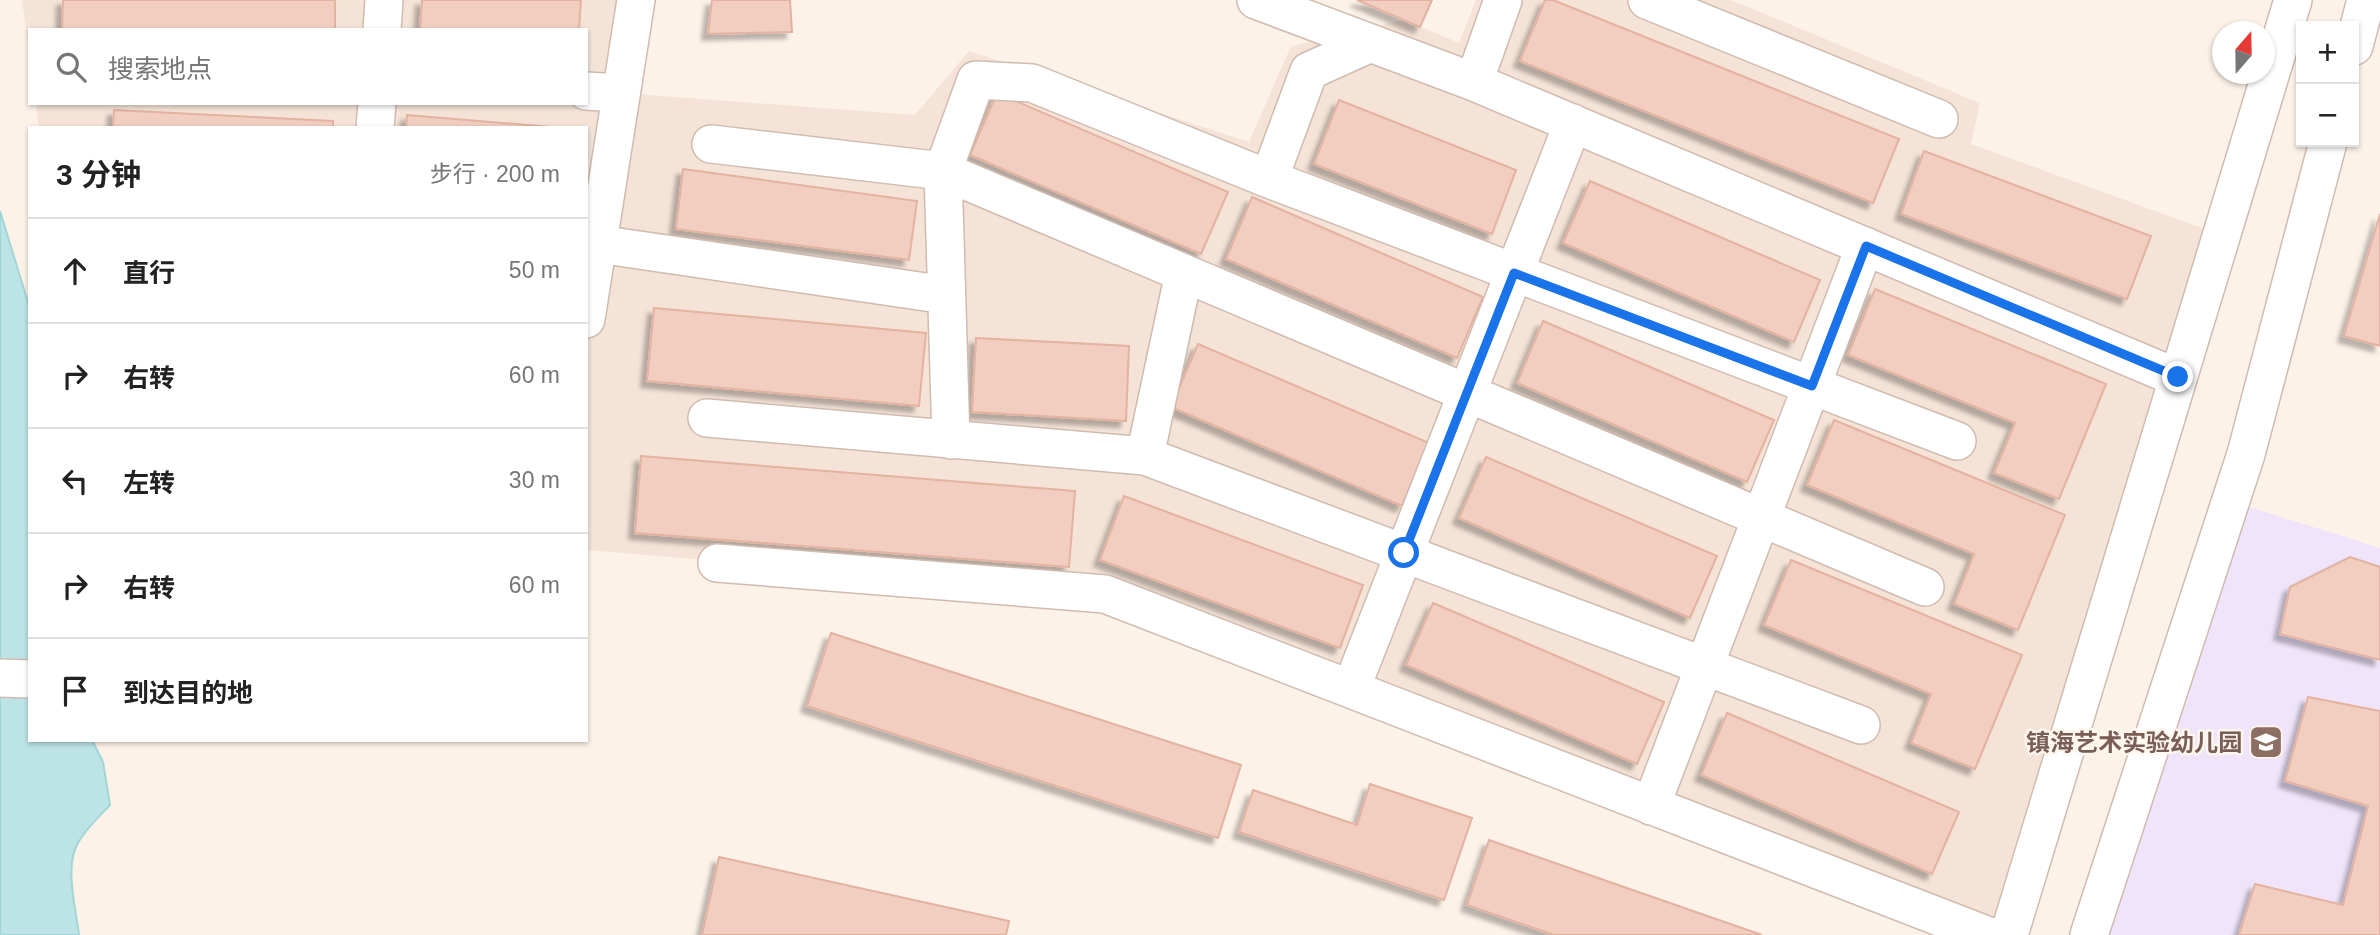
<!DOCTYPE html>
<html lang="zh">
<meta charset="utf-8">
<style>
:root{--surface:#fff;--page:#f6f6f6;--text:#222;--muted:#767676;--line:#e0e0e0}
body{margin:0;font-family:Arial,"Noto Sans SC",sans-serif;background:var(--page);color:var(--text)}
.controls{position:absolute;right:21px;top:21px;display:grid;overflow:hidden;border-radius:0px;box-shadow:0 2px 5px #0004}
.controls button{width:63px;height:63px;display:grid;place-items:center;padding:0;border:0;border-bottom:2px solid var(--line);background:var(--surface);color:var(--text);font:35px sans-serif}
.compass{position:absolute;left:2212px;top:21px;width:63px;height:63px;border-radius:50%;background:var(--surface);box-shadow:0 2px 5px #0004;rotate:20deg}
.stop{position:absolute;width:21px;height:21px;margin:-16px;border:5px solid #1a73e8;border-radius:50%;background:#fff}
.stop.end{background:#1a73e8;border-color:#fff;box-shadow:0 2px 7px #0008}
.list{margin:0;padding:0;list-style:none}
h2{display:flex;justify-content:space-between;align-items:center;height:91px;margin:0;padding:0 28px;font-size:30px}
h2 small{font-size:23px;font-weight:400;color:var(--muted)}
.list li{display:grid;grid-template-columns:46px 1fr auto;gap:21px;align-items:center;box-sizing:border-box;height:105px;padding:0 28px;border-top:2px solid var(--line)}
.list b{display:block;font-size:26px;white-space:nowrap}
.list em{font-size:23px;font-style:normal;color:var(--muted)}
.icon{flex:none;width:38px;height:38px;fill:none;stroke:currentColor;stroke-width:2;stroke-linecap:round;stroke-linejoin:round}
.map{position:relative;flex:none;width:2380px;height:935px;overflow:hidden}
.search{position:absolute;background:var(--surface);box-shadow:0 2px 5px #0004;left:28px;top:28px;width:560px;height:77px;display:flex;align-items:center;gap:18px;box-sizing:border-box;padding:0 24px;border-radius:0px;color:var(--muted);font-size:26px}
.panel{position:absolute;background:var(--surface);box-shadow:0 2px 5px #0004;left:28px;top:126px;width:560px;height:616px;border-radius:0px}
.map>svg:first-child{display:block}
.residential{fill:#f4e3d6}
.education{fill:#efe4f9}
.water{fill:#bce4e6;stroke:#a2d5d7;stroke-width:2}
.building{fill:#f1cec0;stroke:#e3b2a0;stroke-width:2;filter:url(#shadow)}
.lines{fill:none;stroke-linecap:round;stroke-linejoin:round}
.minor-casing{stroke:#d0bbb0;stroke-width:40}
.minor{stroke:#fff;stroke-width:37}
.route{stroke:#1a73e8;stroke-width:9}
.labels{text-anchor:middle;dominant-baseline:central;stroke-width:5;stroke-linejoin:round;paint-order:stroke}
.education-label{font-size:24px;font-weight:bold;fill:#785e54;stroke:#fff6ee;text-anchor:end}
</style>
<div class="map">
<svg width="2380" height="935" viewBox="0 0 2380 935">
<defs>
<filter id="shadow"><feDropShadow dx="-6" dy="6" stdDeviation="2" flood-color="#0004"/></filter>
</defs>
<rect width="100%" height="100%" fill="#fcf2e8"/>
<path class="residential" d="M22 0H636L622 93 915 115 969 51 1249 142 1291 46 1404 20 1459 43 1476 0H1731L1980 103 1971 144 2221 235 2009 935 1105 594 586 550V128H39L36 103H586V30H30V59Z"/>
<path class="education" d="M2230 501 2380 548V935H2089Z"/>
<path class="water" d="M0 211 30 309V740H92L103 762 110 805C99 817 86 828 78 843 64 866 76 909 79 935H0Z"/>
<path class="building" d="M63 0H335V30H62Z
M422 0H581L579 30H420Z
M712 0H790L792 32 708 34Z
M1357 0H1432L1420 27Z
M1545 0H1553L1899 139 1873 203 1520 61Z
M997 93 1228 192 1201 254 970 155Z
M1339 100 1516 170 1492 234 1314 164Z
M114 110 333 121V128H113Z
M407 115 563 128H406Z
M1924 151 2151 236 2127 299 1901 214Z
M683 169 917 201 909 260 676 229Z
M1590 181 1820 280 1794 342 1563 243Z
M1252 197 1483 297 1457 358 1226 259Z
M2380 214V346L2344 336Z
M1875 289 2106 384 2059 499 1994 473 2015 423 1848 355Z
M654 308 926 333 919 406 647 381Z
M1543 321 1774 420 1747 482 1517 383Z
M976 338 1129 346 1126 421 972 412Z
M1198 344 1429 443 1402 506 1171 407Z
M1834 420 2065 515 2018 630 1954 604 1974 554 1807 485Z
M641 456 1075 491 1069 567 635 533Z
M1486 457 1717 556 1690 618 1459 518Z
M1124 496 1363 585 1340 648 1100 560Z
M2350 557 2380 567V660L2280 634 2290 587Z
M1791 560 2022 655 1975 769 1911 743 1931 694 1764 625Z
M1433 603 1664 702 1637 764 1406 665Z
M831 633 1241 765 1218 838 807 706Z
M2308 697 2380 711V935H2239L2255 884 2343 905 2368 806 2285 781Z
M1727 713 1959 812 1932 874 1701 775Z
M1370 784 1472 818 1444 900 1239 832 1253 790 1357 825Z
M1489 840 1762 935H1554L1467 905Z
M719 857 1009 921 1006 935H702Z"/>
<g class="lines">
<g class="minor-casing">
<path id="minor" d="M1256 0 1474 82 2178 378
M1647 0 1939 119
M382 30 384 0
M2354 46 2366 0
M1474 82 1503 0
M586 91 621 93
M375 128 377 103
M711 144 943 171 1925 587
M1269 179 1309 71 1371 43
M598 244 946 295
M586 319 636 0
M707 418 1145 456 1861 725
M951 440 943 171 976 80 1032 83 1269 179 1957 441
M1145 456 1184 273
M717 563 1105 594 1986 935
M0 678 30 679
M1351 689 1573 123
M1651 806 1865 246
M2009 935 2293 0
M2089 935 2246 454 2328 142"/>
</g>
<use href="#minor" class="minor"/>
</g>
<g class="lines">
<path class="route" d="M1404 553 1514 273 1812 386 1866 246 2178 377"/>
</g>
<defs>
<g id="school-square" transform="scale(1.75)"><rect x="-9" y="-9" width="18" height="18" rx="4" fill="#8d6e63" stroke="#fff6ee"/><path d="M0-5L7-2L0 1L-7-2ZM-4 1L0 2.5L4 1V4Q0 6-4 4Z" fill="#fff"/></g>
</defs>
<g fill-rule="evenodd">
<use href="#school-square" x="2266" y="742"/>
</g>
<g class="labels">
<g class="education-label">
<text x="2242" y="742">镇海艺术实验幼儿园</text>
</g>
</g>
</svg>
<div class="controls">
<button>+</button>
<button>−</button>
</div>
<svg class="compass" viewBox="-18 -18 36 36"><path d="M0-13l5 13h-10z" fill="#e53935"/><path d="M0 13l5-13h-10z" fill="#767676"/></svg>
<div class="stop" style="left:1404px;top:553px"></div>
<div class="stop end" style="left:2178px;top:377px"></div>
<div class="search"><svg class="icon" aria-label="search" viewBox="0 0 24 24"><circle cx="10" cy="10" r="6"/><path d="M15 15l6 6"/></svg>搜索地点</div>
<section class="panel">
<h2>3 分钟<small>步行 · 200 m</small></h2>
<ul class="list">
<li><svg class="icon" aria-label="ahead" viewBox="0 0 24 24"><path d="M12 20V5M6 11l6-6 6 6"/></svg><div><b>直行</b></div><em>50 m</em></li>
<li><svg class="icon" aria-label="right" viewBox="0 0 24 24"><path d="M7 20v-9h11M14 6l5 5-5 5"/></svg><div><b>右转</b></div><em>60 m</em></li>
<li><svg class="icon" aria-label="left" viewBox="0 0 24 24"><path d="M17 20v-9H6M10 6l-5 5 5 5"/></svg><div><b>左转</b></div><em>30 m</em></li>
<li><svg class="icon" aria-label="right" viewBox="0 0 24 24"><path d="M7 20v-9h11M14 6l5 5-5 5"/></svg><div><b>右转</b></div><em>60 m</em></li>
<li><svg class="icon" aria-label="arrive" viewBox="0 0 24 24"><path d="M6 21V4h12l-3 4 3 4H6"/></svg><div><b>到达目的地</b></div></li>
</ul>
</section>
</div>
